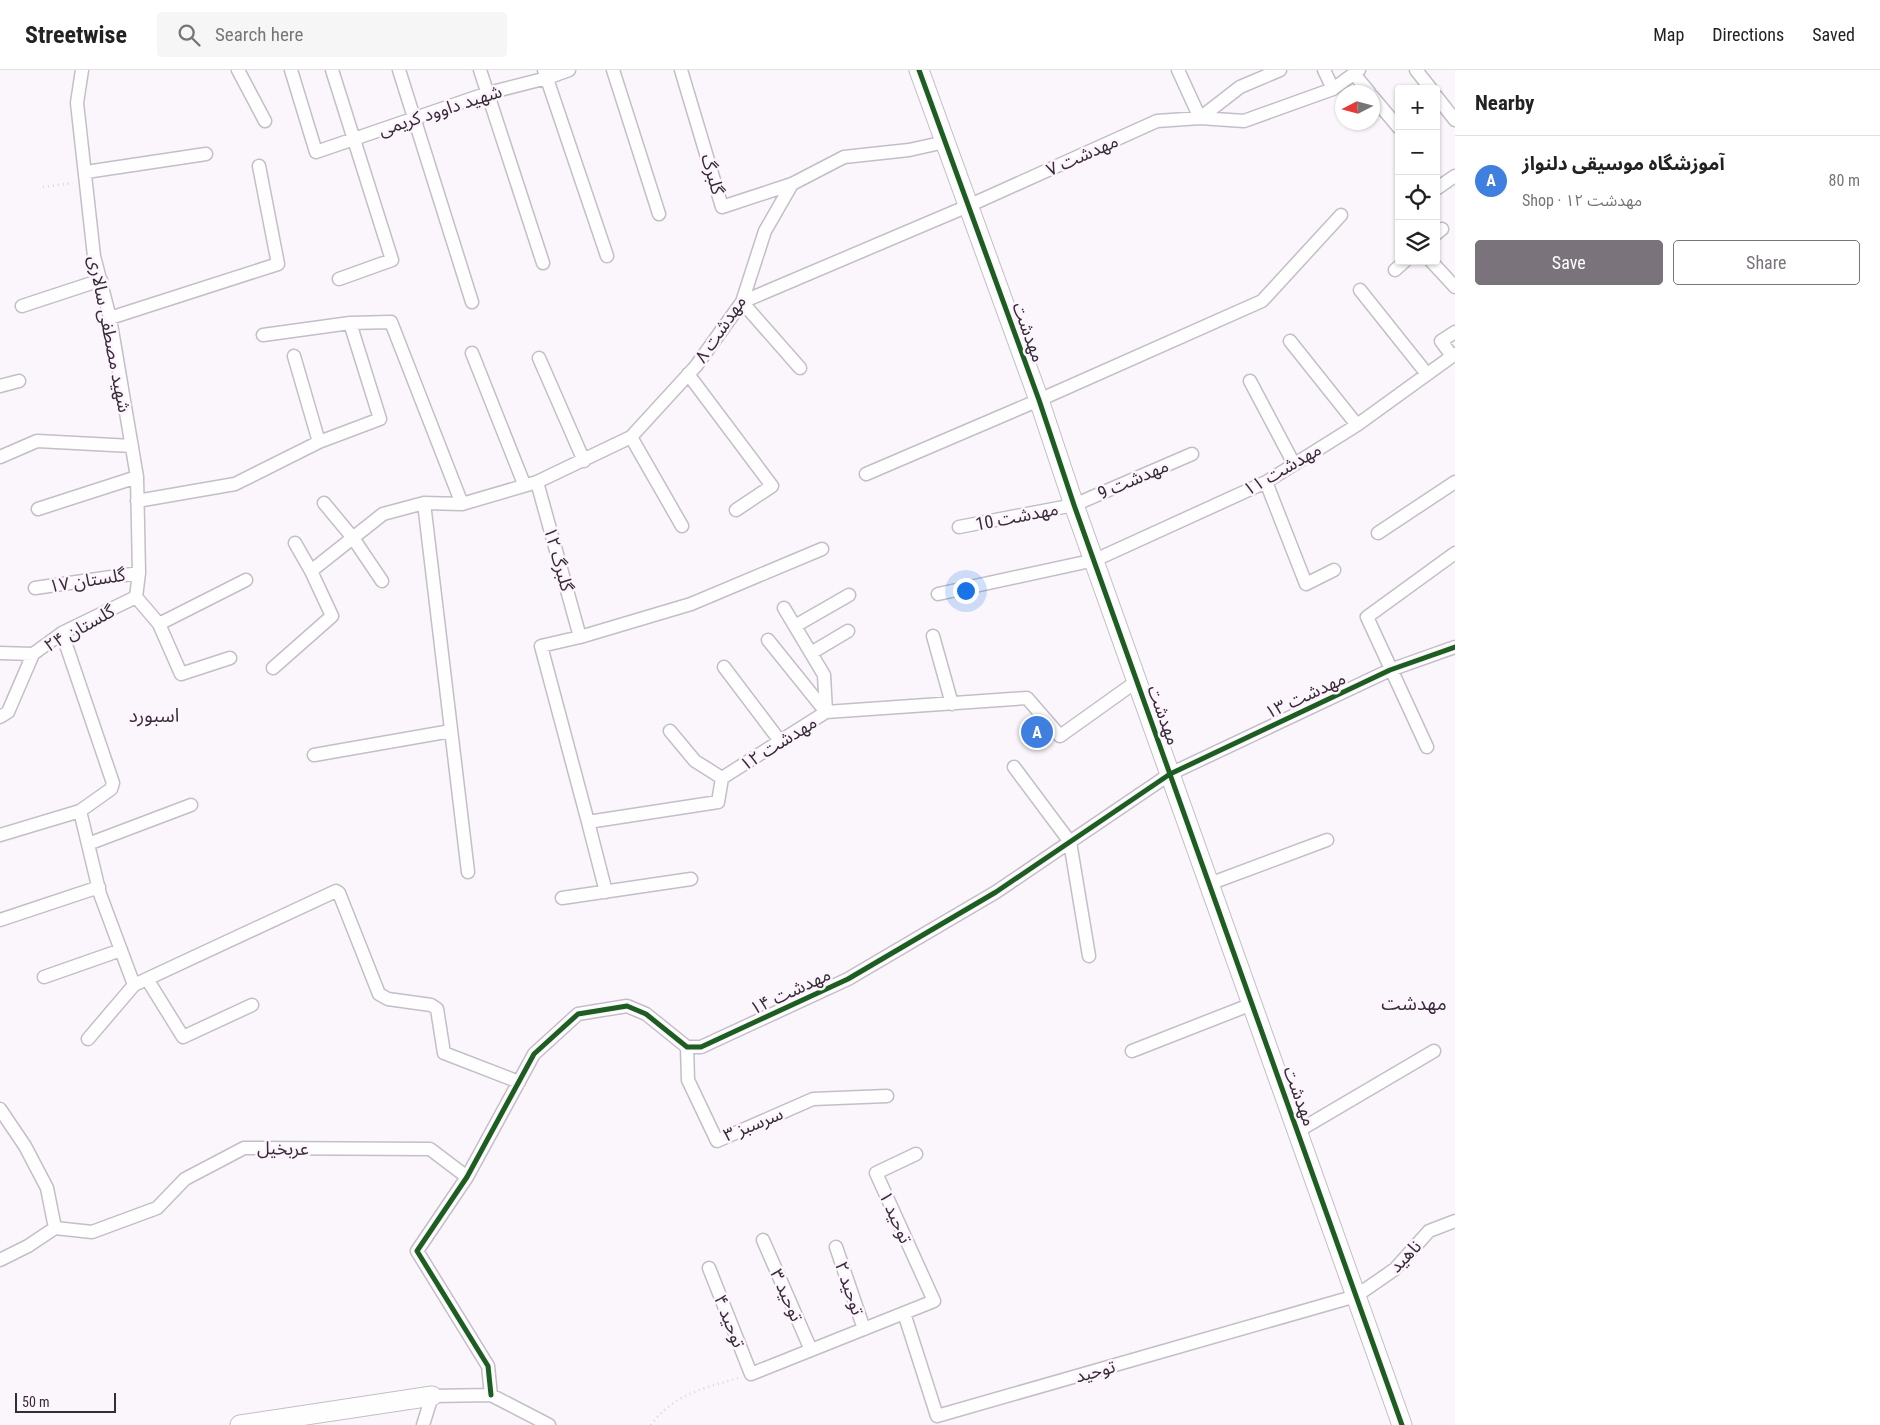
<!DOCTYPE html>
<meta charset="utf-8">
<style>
:root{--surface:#fff;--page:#f6f6f6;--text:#222;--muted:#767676;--line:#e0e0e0;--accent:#7a737b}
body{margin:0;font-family:"Roboto Condensed","Noto Sans Arabic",sans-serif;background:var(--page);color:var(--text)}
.controls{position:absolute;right:15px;top:15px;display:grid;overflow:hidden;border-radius:5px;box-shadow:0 1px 4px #0004}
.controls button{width:45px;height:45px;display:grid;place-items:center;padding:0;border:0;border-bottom:1px solid var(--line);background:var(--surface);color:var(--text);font:25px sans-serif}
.compass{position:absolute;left:1335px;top:15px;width:45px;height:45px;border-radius:50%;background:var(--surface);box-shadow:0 1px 4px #0004;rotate:264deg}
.scale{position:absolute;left:15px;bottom:12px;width:101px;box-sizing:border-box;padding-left:5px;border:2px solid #342c36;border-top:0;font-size:14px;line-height:18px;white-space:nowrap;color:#342c36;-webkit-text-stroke:4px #fdf4fe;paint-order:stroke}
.you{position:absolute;left:965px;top:520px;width:18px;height:18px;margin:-12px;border:4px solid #fff;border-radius:50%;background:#1a73e8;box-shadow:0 0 0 8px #1a73e833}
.badge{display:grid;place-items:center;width:32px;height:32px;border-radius:50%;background:var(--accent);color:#fff;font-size:16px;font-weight:700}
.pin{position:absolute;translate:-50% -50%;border:2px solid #fff;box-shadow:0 1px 5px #0006}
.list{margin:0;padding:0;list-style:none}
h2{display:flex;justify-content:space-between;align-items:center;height:65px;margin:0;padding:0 20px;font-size:21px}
h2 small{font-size:16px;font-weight:400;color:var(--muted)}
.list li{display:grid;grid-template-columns:32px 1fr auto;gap:15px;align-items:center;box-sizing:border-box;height:90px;padding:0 20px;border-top:1px solid var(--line)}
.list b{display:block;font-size:19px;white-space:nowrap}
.list p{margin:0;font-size:16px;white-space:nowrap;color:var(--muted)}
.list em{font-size:16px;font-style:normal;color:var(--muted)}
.actions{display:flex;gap:10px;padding:15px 20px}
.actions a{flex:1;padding:11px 0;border:1px solid var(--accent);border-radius:5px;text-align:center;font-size:18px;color:var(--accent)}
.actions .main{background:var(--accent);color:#fff}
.icon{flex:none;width:28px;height:28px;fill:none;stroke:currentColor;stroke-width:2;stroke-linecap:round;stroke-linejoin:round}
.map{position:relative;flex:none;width:1455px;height:1355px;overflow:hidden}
header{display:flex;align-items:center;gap:30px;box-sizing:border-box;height:70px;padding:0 25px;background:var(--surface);border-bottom:1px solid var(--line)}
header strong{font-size:24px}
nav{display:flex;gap:28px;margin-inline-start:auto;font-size:18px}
.search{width:350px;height:45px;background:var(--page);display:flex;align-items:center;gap:12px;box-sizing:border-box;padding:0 18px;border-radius:5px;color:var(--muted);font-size:19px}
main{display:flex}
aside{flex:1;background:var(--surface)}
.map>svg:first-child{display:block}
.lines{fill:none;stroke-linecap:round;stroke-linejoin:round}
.street-casing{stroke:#c4bec6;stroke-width:15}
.secondary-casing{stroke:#c4bec6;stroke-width:21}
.path{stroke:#d8d6d8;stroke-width:2.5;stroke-dasharray:1 4;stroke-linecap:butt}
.street{stroke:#fefeff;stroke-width:12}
.secondary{stroke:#fefeff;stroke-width:19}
.cycleway-casing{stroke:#fdf4fe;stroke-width:8}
.cycleway{stroke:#1b5e20;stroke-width:5}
.labels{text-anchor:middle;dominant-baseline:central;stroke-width:5;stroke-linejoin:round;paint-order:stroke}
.street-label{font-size:18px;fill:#342c36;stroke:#fdf4fe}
.neighbourhood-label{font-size:19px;fill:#342c36;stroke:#fdf4fe}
</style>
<header>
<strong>Streetwise</strong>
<div class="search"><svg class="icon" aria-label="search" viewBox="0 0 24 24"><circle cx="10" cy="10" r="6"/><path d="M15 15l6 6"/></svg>Search here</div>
<nav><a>Map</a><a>Directions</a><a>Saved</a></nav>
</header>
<main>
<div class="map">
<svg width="1455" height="1355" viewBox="0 0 1455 1355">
<rect width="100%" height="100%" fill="#fbf6fc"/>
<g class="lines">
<g class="street-casing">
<path id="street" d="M82 0 77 33 94 186 110 248 137 407 139 503 136 527
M238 0 265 51
M291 0 316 82 488 23 547 8 569 0
M332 0 392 190 339 209
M399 0 472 232
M480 0 543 193
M544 0 607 186
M613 0 659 144
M681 0 722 137 792 114
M1178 0 1200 48
M1324 0 1333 19
M1416 0 1431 19
M1354 4 1369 22
M1372 26 1399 58
M1436 26 1455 50
M1200 48 1240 17 1280 0
M86 102 206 84
M1436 119 1455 106
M1436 164 1442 159
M1431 191 1455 217
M1395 200 1405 191
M1360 220 1427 304
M22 236 101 210
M110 248 278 194 259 96
M263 265 350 253 391 252 462 434
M1290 271 1357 355
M472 283 524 414
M1452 286 1441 271 1455 262
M539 288 584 391
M800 298 742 232 968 136 1157 51 1200 48 1244 51 1333 19 1359 0
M688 304 772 416 736 440
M1250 311 1294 394
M0 316 19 311
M631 367 682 456
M319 372 380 349 350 253
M0 387 37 371 132 376
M866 404 1039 330 1262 231 1341 145
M537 412 580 567
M1266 412 1306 514 1334 500
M137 431 235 414 319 372 294 286
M324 433 353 468 382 511
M424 433 468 802
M38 439 137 407
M959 457 1074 435 1192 384
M1378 463 1455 412
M822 479 691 534 580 567 541 576 588 752 718 732 722 708 826 642 1027 628 1060 666 1137 611
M311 501 383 444 424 433 462 434 537 412 631 367 696 296 742 232 765 161 792 114 844 87 909 80 945 72
M35 518 139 503
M938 524 1095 490 1266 412 1357 355 1455 284
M136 527 159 554 181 604 230 588
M784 538 824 605 826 642
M159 554 246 510
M795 556 849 525
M62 563 113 713 111 719 80 741 100 824 134 915 336 821 339 823 379 924 388 929 431 935 437 939 444 983 519 1012
M933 566 952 634
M768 570 826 642
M0 583 33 584
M811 583 848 561
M724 597 780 671
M273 598 332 546 311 501 295 473
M0 647 8 642 33 584 62 563 136 527
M670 661 695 691 722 708
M1427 677 1367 547 1455 483
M314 685 451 661
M1014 697 1070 772 1089 886
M588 752 606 822
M0 765 80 741
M88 774 191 735
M1209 814 1327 770
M562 828 691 809
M0 850 99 817
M44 907 121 880
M147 909 183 967 252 935
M88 969 134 915
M687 977 688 1010 717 1071 813 1029 887 1026
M1132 981 1252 934
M0 1039 25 1076 47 1118 55 1158
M1298 1061 1434 981
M55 1158 92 1162 157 1138 185 1109 244 1078 430 1079 467 1107
M763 1170 811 1280
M836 1177 864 1259
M0 1190 28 1176 55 1158
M709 1198 751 1304 934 1231 876 1103 916 1084
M904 1243 937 1346 1356 1226 1395 1199 1429 1161 1455 1151
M491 1325 488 1296 417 1181 467 1107 534 984 578 944 627 936 646 944 687 977H701L848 909 996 822 1170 704 1390 600 1455 577
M423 1355 432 1326 491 1325 549 1355"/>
</g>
<g class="secondary-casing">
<path id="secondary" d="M919 0 1039 330 1074 435 1402 1355
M240 1355 432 1326"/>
</g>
<path class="path" d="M43 117 73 113
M651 1355C672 1325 706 1317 739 1308"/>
<use href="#street" class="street"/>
<use href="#secondary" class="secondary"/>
<g class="cycleway-casing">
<path id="cycleway" d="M919 0 1039 330 1074 435 1402 1355
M491 1325 488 1296 417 1181 467 1107 534 984 578 944 627 936 646 944 687 977H701L848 909 996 822 1170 704 1390 600 1455 577"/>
</g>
<use href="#cycleway" class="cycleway"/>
</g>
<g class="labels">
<g class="street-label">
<text transform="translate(440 40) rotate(-18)">شهید داوود کریمی</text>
<text transform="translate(1082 85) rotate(-24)">مهدشت ۷</text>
<text transform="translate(713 104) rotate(74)">گلبرگ</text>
<text transform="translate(720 259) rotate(-56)">مهدشت ۸</text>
<text transform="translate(1029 262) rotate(70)">مهدشت</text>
<text transform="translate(110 264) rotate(79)">شهید مصطفی سالاری</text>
<text transform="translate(1282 399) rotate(-30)">مهدشت ۱۱</text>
<text transform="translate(1133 409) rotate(-23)">مهدشت 9</text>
<text transform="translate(1017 446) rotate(-11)">مهدشت 10</text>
<text transform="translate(559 489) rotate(74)">گلبرگ ١٢</text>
<text transform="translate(87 510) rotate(-9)">گلستان ۱۷</text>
<text transform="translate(79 558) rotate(-29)">گلستان ۲۴</text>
<text transform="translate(1305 625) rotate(-25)">مهدشت ۱۳</text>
<text transform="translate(1164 645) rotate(70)">مهدشت</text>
<text transform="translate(778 673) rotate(-32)">مهدشت ۱۲</text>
<text transform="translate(790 921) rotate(-25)">مهدشت ۱۴</text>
<text transform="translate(1300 1026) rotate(70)">مهدشت</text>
<text transform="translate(753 1054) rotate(-22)">سرسبز ۳</text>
<text transform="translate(283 1078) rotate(1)">عربخیل</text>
<text transform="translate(896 1147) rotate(66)">توحید ۱</text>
<text transform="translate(1405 1186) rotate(-46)">ناهید</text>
<text transform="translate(850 1218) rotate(71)">توحید ۲</text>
<text transform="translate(787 1225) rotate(66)">توحید ۳</text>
<text transform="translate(730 1251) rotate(68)">توحید ۴</text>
<text transform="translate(1095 1301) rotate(-16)">توحید</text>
</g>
<g class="neighbourhood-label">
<text x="154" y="645">اسبورد</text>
<text x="1414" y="933">مهدشت</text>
</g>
</g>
</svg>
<div class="controls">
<button>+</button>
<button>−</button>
<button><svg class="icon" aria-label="locate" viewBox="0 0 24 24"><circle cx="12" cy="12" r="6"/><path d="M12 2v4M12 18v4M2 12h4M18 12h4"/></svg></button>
<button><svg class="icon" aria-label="layers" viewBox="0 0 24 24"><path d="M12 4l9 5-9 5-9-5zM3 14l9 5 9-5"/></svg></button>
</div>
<svg class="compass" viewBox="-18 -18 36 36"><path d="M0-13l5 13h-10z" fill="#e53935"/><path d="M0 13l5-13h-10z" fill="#767676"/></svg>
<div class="scale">50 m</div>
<div class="you"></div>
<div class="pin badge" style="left:1037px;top:662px;background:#3f7fe0">A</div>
</div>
<aside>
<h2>Nearby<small></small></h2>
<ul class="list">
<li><span class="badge" style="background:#3f7fe0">A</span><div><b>آموزشگاه موسیقی دلنواز</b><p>Shop · مهدشت ۱۲</p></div><em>80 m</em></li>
</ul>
<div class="actions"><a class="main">Save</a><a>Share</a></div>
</aside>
</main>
